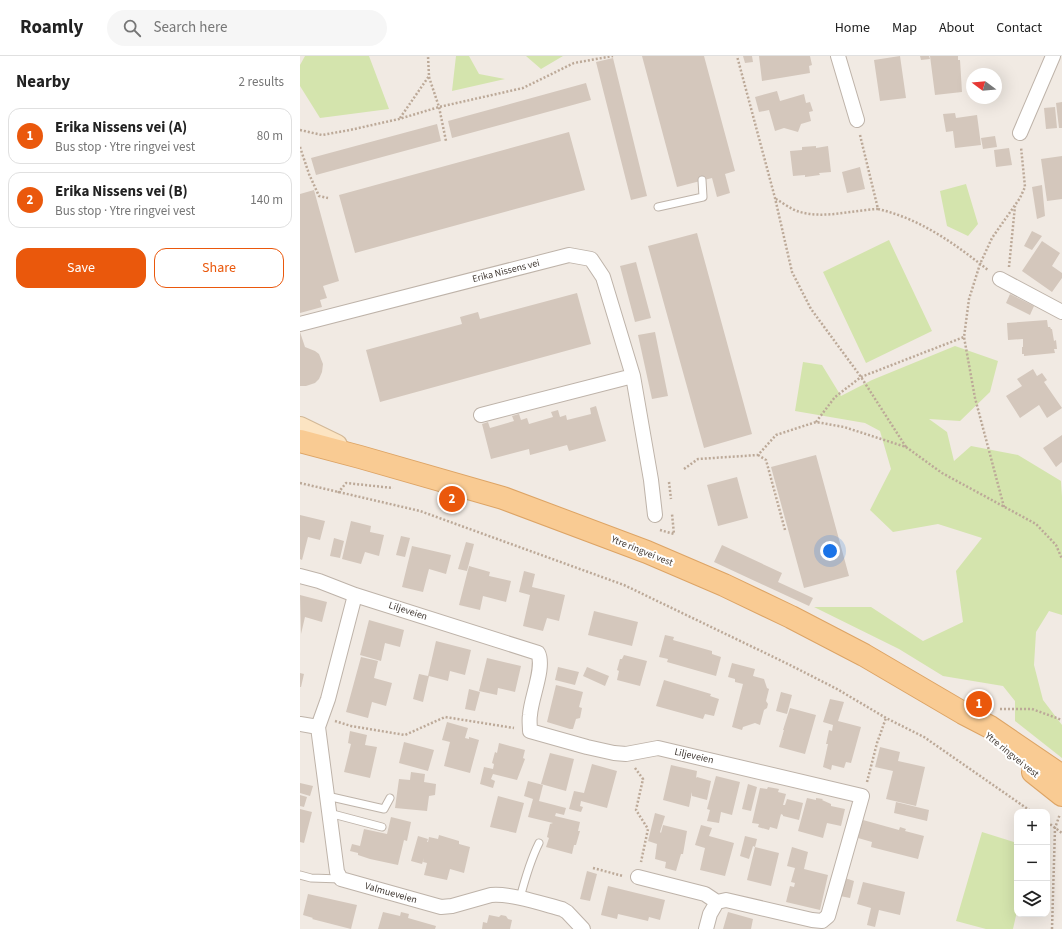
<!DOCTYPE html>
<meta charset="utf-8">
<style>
:root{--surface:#fff;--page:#f6f6f6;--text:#222;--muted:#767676;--line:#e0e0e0;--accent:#ea580c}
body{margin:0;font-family:"Source Sans 3",sans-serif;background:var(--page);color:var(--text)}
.controls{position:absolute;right:12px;bottom:12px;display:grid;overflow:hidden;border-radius:8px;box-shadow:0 4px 16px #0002}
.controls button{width:36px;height:36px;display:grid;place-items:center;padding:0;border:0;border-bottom:1px solid var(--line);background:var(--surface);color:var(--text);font:20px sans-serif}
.compass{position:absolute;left:666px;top:12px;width:36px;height:36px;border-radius:50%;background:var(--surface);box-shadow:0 4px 16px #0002;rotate:286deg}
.you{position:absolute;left:530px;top:495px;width:14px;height:14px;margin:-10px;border:3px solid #fff;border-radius:50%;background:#1a73e8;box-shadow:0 0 0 6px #1a73e833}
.badge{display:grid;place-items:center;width:26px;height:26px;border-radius:50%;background:var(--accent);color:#fff;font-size:13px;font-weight:700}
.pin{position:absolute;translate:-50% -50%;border:2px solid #fff;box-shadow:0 1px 4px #0006}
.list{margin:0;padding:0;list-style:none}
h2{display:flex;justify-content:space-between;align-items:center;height:52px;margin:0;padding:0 16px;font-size:17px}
h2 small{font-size:13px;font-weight:400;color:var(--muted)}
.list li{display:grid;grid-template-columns:26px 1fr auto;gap:12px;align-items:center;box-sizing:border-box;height:56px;margin:0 8px 8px;padding:0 8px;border:1px solid var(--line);border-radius:12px}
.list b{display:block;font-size:15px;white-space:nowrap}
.list p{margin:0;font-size:13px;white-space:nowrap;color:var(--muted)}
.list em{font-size:13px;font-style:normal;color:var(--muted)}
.actions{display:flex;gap:8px;padding:12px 16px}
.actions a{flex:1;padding:9px 0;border:1px solid var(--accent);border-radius:12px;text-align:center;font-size:14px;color:var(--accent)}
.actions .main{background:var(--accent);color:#fff}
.icon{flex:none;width:22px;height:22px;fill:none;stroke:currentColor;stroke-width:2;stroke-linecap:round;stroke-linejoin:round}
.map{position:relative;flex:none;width:762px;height:873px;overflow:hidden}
header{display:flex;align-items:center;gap:24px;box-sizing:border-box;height:56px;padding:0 20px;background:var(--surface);border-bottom:1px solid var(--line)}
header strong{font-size:19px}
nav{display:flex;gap:22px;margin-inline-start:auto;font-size:14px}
.search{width:280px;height:36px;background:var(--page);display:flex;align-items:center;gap:10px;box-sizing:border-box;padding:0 14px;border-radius:22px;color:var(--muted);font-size:15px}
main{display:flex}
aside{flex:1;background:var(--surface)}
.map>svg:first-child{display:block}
.green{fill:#d4e4ad}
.building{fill:#d4c7bc}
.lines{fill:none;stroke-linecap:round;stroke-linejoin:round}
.lane-casing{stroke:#beb3a9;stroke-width:9}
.street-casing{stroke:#beb3a9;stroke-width:16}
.secondary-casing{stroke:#d2b897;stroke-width:22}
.primary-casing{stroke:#dda465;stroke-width:24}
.path{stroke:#bca998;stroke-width:2.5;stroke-dasharray:2 2;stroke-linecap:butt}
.lane{stroke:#fff;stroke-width:7}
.street{stroke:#fff;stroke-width:14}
.secondary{stroke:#fce4c2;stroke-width:20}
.primary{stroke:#f9cb93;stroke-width:22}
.labels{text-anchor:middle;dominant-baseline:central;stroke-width:4;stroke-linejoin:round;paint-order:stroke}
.street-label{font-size:10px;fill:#423a34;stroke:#fff}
</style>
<header>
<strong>Roamly</strong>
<div class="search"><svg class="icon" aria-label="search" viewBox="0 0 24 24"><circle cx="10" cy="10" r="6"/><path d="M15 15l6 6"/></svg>Search here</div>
<nav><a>Home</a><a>Map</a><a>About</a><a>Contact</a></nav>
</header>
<main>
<aside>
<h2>Nearby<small>2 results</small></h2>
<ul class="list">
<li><span class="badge">1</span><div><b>Erika Nissens vei (A)</b><p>Bus stop · Ytre ringvei vest</p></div><em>80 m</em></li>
<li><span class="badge">2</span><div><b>Erika Nissens vei (B)</b><p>Bus stop · Ytre ringvei vest</p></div><em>140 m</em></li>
</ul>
<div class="actions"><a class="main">Save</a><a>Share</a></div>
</aside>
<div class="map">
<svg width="762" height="873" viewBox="0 0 762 873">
<rect width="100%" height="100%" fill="#f1eae3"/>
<path class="green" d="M5 0H69L89 53 20 62 0 30V9Z
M156 0H169L179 18 205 23 152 35Z
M226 0H263L241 13Z
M666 128 678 168 668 180 647 170 640 135Z
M589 184 632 275 566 307 523 216Z
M655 290 698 305 690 336 660 365 629 363 647 376 654 405 671 390 718 399 761 425 762 441V559L749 555 736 576 734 609 743 644 762 669V702L715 665V645L703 630 643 620 599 593 514 551H571L623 585 663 566 656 515 682 482 638 468 593 476 570 454 591 413 580 375 565 367 495 355 503 306 522 309 541 340 572 324Z
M682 776 717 787V855L713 873H686L656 865Z"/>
<path class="building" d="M342 0H404L435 115 425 118 430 137 417 141 412 122 377 131Z
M443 0H452L453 6 445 7Z
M459 0H510L512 9 509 10 510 17 462 25Z
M600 0 606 42 580 45 574 4Z
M620 0H629L630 3 621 4Z
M630 0H658V4H660L662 36 635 39Z
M313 2 347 140 331 144 296 6Z
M286 27 291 44 152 82 148 65Z
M477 35 480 45 504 38 506 47 510 46 513 55 509 56 511 65 501 68 498 76 484 72 475 75 469 54 459 56 455 41Z
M762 46V72H759L756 47Z
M755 51 757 72 746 73 744 52Z
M655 57 656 62 677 59 681 89 655 92 653 75 646 76 643 58Z
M137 68 141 85 16 119 11 102Z
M269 76 285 134 55 197 39 139Z
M695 80 697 91 683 93 681 82Z
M516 90V92L528 90 531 116 519 117 520 119 505 121V119L493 120 490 95 502 94V91Z
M709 92 712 109 696 111 694 94Z
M762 100V143L747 145 741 103Z
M560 111 565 133 547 137 542 116Z
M742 129 745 160 737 163 732 131Z
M14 134 39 225 23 230 27 242 20 244 22 251 0 257V138Z
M732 175 742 180 732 194 724 190Z
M397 177 452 378 404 392 348 190Z
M742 185 760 197 752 210 762 217V222L752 236 722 215Z
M336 206 351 262 335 266 320 210Z
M277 237 291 288 80 346 66 294 162 268 160 261 178 256 180 263Z
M710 238 734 250 730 259 706 247Z
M747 264 748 271H750L751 273H752L754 285 756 284 757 293H754L755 297 724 300V298H722V291H723V283L708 284 707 267Z
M0 276 5 291 15 295 19 298 23 308 22 316 19 323 15 327 6 330H0Z
M355 276 368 340 352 343 338 279Z
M733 313 737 320 742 317 747 324 744 326 762 352 747 362 739 349 720 362 706 340 722 330 717 323Z
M296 350 306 385 269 395 267 389 230 399 229 393 191 403 182 368 188 366 190 372 214 365 212 360 219 358 221 364 227 362 229 368 253 361 251 356 258 354 260 361 266 359 267 364 291 358 290 352Z
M762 379V406L756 411 743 392Z
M516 399 549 520 504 532 471 411Z
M437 421 448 462 418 470 407 429Z
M0 459 25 465 20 484 8 481 2 504 0 503Z
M51 465 71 470 70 476 84 479 79 500 65 496 61 508 42 503Z
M101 480 110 482 105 501 96 499Z
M34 482 44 485 40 502 30 500Z
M166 486 174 488 167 515 158 513Z
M422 489 482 517 478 526 513 542 509 550 414 506Z
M112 490 151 499 146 518 129 513 123 536 102 531Z
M169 510 190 516 189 520 211 525 206 546 183 540 180 554 159 549Z
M224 515 235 518 232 531 265 539 259 565 247 562 243 575 223 570 230 539 219 536Z
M0 539 27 546 22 566 5 561 1 578Z
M294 555 338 566 332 590 288 579Z
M69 564 104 574 100 591 85 587 81 605 60 599Z
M365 579 374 581 373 584 412 595V598L421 601 416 620 367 606 368 603 359 601Z
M136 585 171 594 165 619 150 615 148 625 129 620 123 646 113 643 119 618 128 620Z
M324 599 347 605 340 630 317 624 319 615 317 614 320 603H322Z
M61 601 78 605 74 622 92 627 86 650 72 646 68 662 46 656Z
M187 602 221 610 215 636 198 632 197 639 179 635Z
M432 607 455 613 453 620 464 623 467 632 469 633 466 645 468 648 467 652 464 654 460 669 455 667 443 671 442 674 432 671 443 628 435 626V623L428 621Z
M258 611 279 616 275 629 255 624Z
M287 611 309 620 305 630 283 620Z
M0 617 4 618 1 631H0Z
M364 624 411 638 410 640 419 643 414 660 405 658 403 663 356 650Z
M256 629 283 636 279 651 282 652 280 662 276 663 273 673H270L247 666Z
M169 633 180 636 175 655 165 653Z
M481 636 492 639 487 658 476 655Z
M530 643 544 646 538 665 561 671 551 707 546 706 544 712 532 709 531 714 523 711 528 688H526L529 674 532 675 533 669 523 666Z
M490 652 516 659 505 698 479 691 484 674H483Z
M147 666 168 672 165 682 169 683V681L179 684 170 717 144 710 150 686 142 684Z
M50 675 67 679 65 689 77 691 70 722 44 716 51 688 48 687Z
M104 686 134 694 128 715 99 707Z
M199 687 225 694 223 702 225 703 217 724 193 718 191 723 195 725 193 732 180 728 184 711 193 713 194 708 192 707 195 696 197 697Z
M580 691 600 696 598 705 625 711 616 750 586 743 593 715 575 711Z
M250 697 274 703 266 735 241 728Z
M292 708 317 715 307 752 281 745 280 750 283 751 281 756 269 753 274 735 284 737Z
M371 709 397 715 396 722 397 721 411 725 407 744 392 740V736L389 751 363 744Z
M111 716 125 718 124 726 136 728 135 739 129 740 127 755 95 752 99 723 110 724Z
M416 720 440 726 432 759 421 756 419 767 407 765 410 754 407 753Z
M228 725 243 729 239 745 266 752 264 759 256 757 255 760 280 766 278 775H280L276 789H274L272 798 246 791 249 782 247 781 250 768 253 767 228 761 233 743 224 740Z
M0 727 13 730 10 740 0 737Z
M448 728 457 731 451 755 442 753Z
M468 731 479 733 478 736 486 738 483 749H485L487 743 503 747 499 764 483 760V759L481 758 477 773 470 771 469 774 458 771 459 768 452 767 460 732 467 733Z
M0 739 7 741 4 751 0 750Z
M198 740 224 747 216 777 190 771Z
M507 742 516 744V742L523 743 522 744 531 748V750L545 753 541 770 527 767 523 782 498 775Z
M596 746 629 754 627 765 594 757Z
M0 753 12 756 4 787 0 786Z
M355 757 365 760 360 776 361 777 363 769 387 775 383 798H381L376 815 365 812 366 806 355 803 357 788 348 785Z
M91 761 111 766 107 785 104 784 98 809 70 803 58 799V797L50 795 52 788 60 790 64 773 87 778Z
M563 764 599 774 600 771 606 773 605 775 624 780 618 803 571 791 572 786 558 782Z
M401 769 412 772 409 780 434 787 425 820 400 814 405 792 395 789Z
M139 779 159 785V788L170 791 164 817 150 813 147 824 124 819 127 807 123 806 124 802 122 808 111 805 118 780 128 783 127 786H128L129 781 138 783Z
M445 780 457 783 455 791 453 790 449 803 440 800Z
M455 791 479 797 471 830 447 824Z
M492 791 508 796 504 813 528 819 520 854 486 846 490 830 494 831 495 827 491 826 495 812 487 810Z
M287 815 297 818 290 845 280 843Z
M545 822 554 825 550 842 540 840Z
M563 826 605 836 600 859 579 854 575 871 567 869 571 852 557 848Z
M308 830 365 844 360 864 349 861 348 865 318 858 317 863 301 859Z
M8 838 57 849 51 873 12 863 13 862 3 859Z
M83 856 100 860 101 856 109 858 108 862 136 870 135 873H78Z
M428 856 453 863 451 873H423Z
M189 859 199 861 201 859 206 860 208 863 212 864 210 873H182L183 866 187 867Z"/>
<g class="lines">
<g class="lane-casing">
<path id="lane" d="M358 151 403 141 402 124
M27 740 84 753 90 742
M29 757 82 771
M0 819 11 822 41 823
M220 842C225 823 230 805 239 787"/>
</g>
<g class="street-casing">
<path id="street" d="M538 0 557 64
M720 77 753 0
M700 223 762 256
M0 268 269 199 291 203 303 221 333 320 351 424 355 459
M181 359 333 320
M0 520 19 525 55 539 238 597C245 611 231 642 230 659 229 664 230 670 230 675L287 691 314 697 326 698 358 692 562 740 528 860 522 865 512 864 426 844 417 846 405 838 338 821
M0 668 18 671 28 643 55 539
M18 671 37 816 41 823 141 851 152 850 191 839C210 837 243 848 262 853L267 856 283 873
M406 873 410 858 417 846"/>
</g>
<g class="secondary-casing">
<path id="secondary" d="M0 371 37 389"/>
</g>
<g class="primary-casing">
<path id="primary" d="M0 385 60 401 203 442 347 496 424 529 491 561 564 599 663 657 690 671 762 720
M733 716 762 739"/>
</g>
<path class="path" d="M129 21 139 51 146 85
M100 62 129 20 128 0
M0 74 22 79 50 74 99 63 139 51 223 32 274 7 313 0
M0 91 9 118 19 140 28 142
M476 143C483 147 492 154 500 156 525 163 553 154 578 153L560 79
M578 153C621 163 655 188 688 214
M709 211 715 150
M516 366 535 341 561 321 664 281
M606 391 642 417 736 468 756 489 762 503
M458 399 466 404 485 474
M384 413 398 403 458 399 476 379 516 366 544 371 606 391 561 321 511 253 492 216 475 142 437 0
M369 426 371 443
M0 427 120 455 324 529 488 608 537 633 586 662 624 681 732 756
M38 437 46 427 93 432
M704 451 675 342 664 281 669 243 680 208 692 182 720 142 725 131 721 91
M360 474 374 478 372 458
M700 653H732L762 664
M35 665 51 670 105 679 145 661 214 672
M335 712 343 723 336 754 348 773 341 806
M567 726 577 687 586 662
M747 766 762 777
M293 812 323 820
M752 873 755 772 760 758"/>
<use href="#lane" class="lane"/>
<use href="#street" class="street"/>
<use href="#secondary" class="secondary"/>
<use href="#primary" class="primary"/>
</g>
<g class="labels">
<g class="street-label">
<text transform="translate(206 215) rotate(-14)">Erika Nissens vei</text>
<text transform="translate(342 495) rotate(22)">Ytre ringvei vest</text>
<text transform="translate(108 555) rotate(18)">Liljeveien</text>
<text transform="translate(712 699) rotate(39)">Ytre ringvei vest</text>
<text transform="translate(394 700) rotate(13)">Liljeveien</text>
<text transform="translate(91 837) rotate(16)">Valmueveien</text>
</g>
</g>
</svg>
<div class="controls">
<button>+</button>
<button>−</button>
<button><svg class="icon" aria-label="layers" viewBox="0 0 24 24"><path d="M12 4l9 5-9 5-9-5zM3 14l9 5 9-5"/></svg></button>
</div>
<svg class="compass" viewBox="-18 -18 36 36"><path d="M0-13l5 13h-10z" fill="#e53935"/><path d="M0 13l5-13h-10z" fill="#767676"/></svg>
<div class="you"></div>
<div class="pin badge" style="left:679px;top:648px">1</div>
<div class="pin badge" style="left:152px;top:443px">2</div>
</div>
</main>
